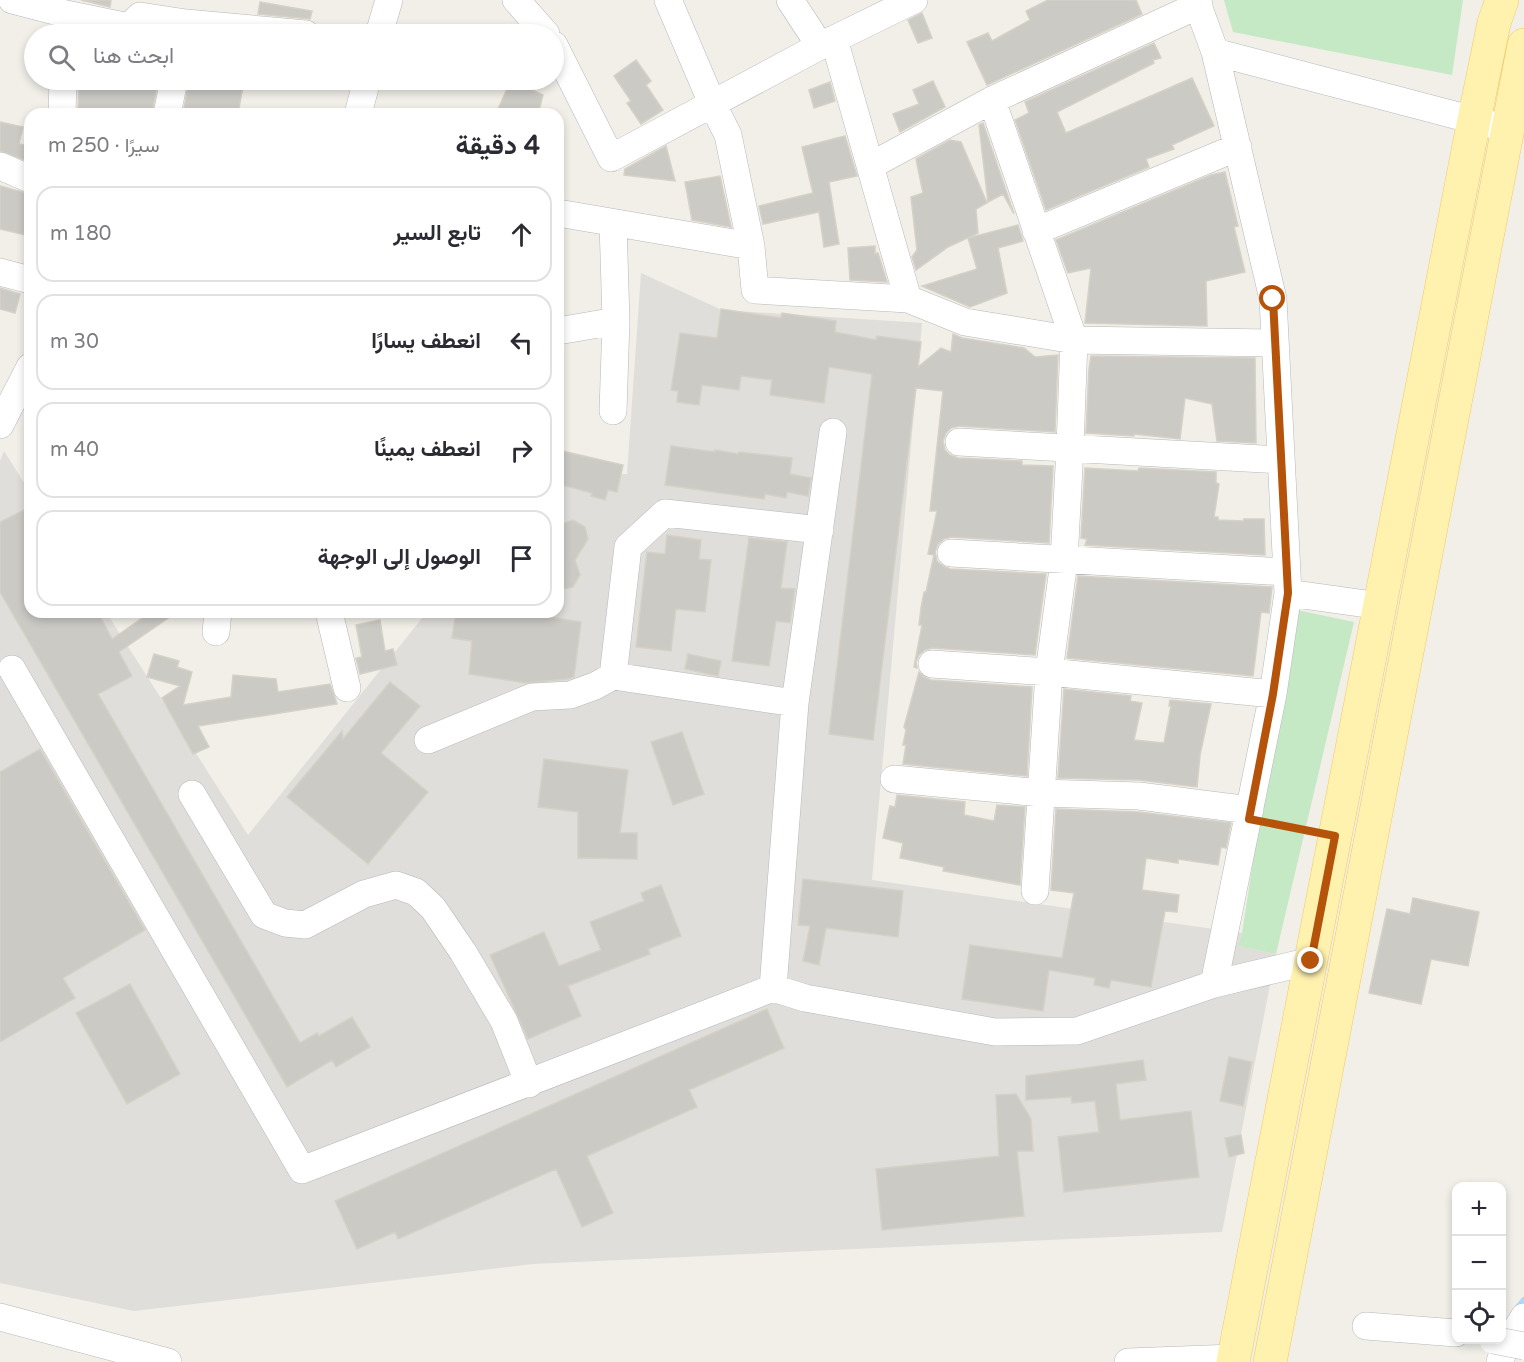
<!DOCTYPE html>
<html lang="ar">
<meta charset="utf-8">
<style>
:root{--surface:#fff;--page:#f7f7f7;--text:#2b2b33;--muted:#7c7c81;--line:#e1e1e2}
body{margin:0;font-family:"Varela Round",Vazirmatn,sans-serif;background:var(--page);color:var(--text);direction:rtl}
.controls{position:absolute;right:18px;bottom:18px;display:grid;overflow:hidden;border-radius:12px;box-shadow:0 3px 9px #0003}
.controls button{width:54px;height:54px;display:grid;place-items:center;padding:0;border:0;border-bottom:2px solid var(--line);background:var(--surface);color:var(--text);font:30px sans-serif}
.stop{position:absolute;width:18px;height:18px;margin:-14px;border:4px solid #b45309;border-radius:50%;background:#fff}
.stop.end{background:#b45309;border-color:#fff;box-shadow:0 2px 6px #0008}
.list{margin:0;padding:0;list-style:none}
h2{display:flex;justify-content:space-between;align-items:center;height:78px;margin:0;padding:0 24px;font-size:26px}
h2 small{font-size:20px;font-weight:400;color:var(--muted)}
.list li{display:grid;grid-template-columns:39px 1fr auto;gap:18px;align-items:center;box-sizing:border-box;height:96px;margin:0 12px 12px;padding:0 12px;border:2px solid var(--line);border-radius:18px}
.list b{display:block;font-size:22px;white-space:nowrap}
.list em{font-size:20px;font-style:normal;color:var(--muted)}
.icon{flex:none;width:33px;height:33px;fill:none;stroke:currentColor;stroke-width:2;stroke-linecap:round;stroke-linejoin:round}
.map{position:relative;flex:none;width:1524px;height:1362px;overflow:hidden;direction:ltr}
.search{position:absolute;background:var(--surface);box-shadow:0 3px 9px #0003;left:24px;top:24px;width:540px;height:66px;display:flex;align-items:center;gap:15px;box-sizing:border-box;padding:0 21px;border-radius:33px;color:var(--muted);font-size:22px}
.panel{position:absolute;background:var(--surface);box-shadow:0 3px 9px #0003;left:24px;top:108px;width:540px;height:510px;border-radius:18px;direction:rtl}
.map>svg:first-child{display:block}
.industrial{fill:#e0deda}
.green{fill:#c5e8c5}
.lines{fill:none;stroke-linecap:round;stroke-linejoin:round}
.stream{stroke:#aadaff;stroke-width:6}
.building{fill:#cccac5;stroke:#d6d1c6;stroke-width:1.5}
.minor-casing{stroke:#b5b8bc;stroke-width:28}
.major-casing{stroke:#f2c960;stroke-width:34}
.path{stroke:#9cc7a9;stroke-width:4;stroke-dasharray:6 3;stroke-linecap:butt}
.minor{stroke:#fff;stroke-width:27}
.major{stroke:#fff2af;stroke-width:33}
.minor-bridge-casing{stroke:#b5b8bc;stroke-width:28;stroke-linecap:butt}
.minor-bridge{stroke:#fff;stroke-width:27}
.route{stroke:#b45309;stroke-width:8}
</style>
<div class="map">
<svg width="1524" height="1362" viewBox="0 0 1524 1362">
<rect width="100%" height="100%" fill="#f1efe8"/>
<path class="industrial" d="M641 273 722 310 922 323 872 880 1242 933 1238 946 1276 954 1222 1232 533 1264 134 1311 0 1283V461L4 451 30 492V612H106L248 835 427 612H558V476L627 474Z"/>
<path class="green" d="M1224 0H1463L1452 75 1233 32Z
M1292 609 1354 622 1276 954 1238 946 1242 933Z"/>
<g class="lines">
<path class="stream" d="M1515 1311 1524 1300"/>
</g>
<path class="building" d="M81 0H111L110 7Z
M1048 0H1136L1142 14 987 85 967 42 988 33 992 41 1030 20 1026 11Z
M260 2 312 11 310 19 258 14Z
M922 13 932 38 918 43 908 20Z
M1154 43 1161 58 1153 60 1154 63 1057 112 1066 133 1192 78 1214 126 1172 145 1174 149 1146 159 1149 167 1046 210 1015 120 1029 113 1025 102Z
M636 60 651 81 646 85 663 110 641 124 627 103 631 101 614 76Z
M79 80H158L152 114H78Z
M189 80H244L238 114H183Z
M511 80 543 95 538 114H510L498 109Z
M933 81 945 107 900 132 893 114 919 104 913 90Z
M830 82 835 101 814 108 809 90Z
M0 122 23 127 19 144 30 146V162L0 151Z
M983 123 1014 214 1003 194 988 202 979 125Z
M845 136 857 176 829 182 839 244 824 247 819 212 763 224 759 206 813 193 802 147Z
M950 140 961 142 987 203 976 209 978 233 948 247 916 270 912 257 917 250 911 197 923 193 916 159Z
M666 146 675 181 624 175 625 169Z
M1225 172 1238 226 1234 227 1245 272 1206 281 1207 326 1085 323 1091 268 1068 273 1056 240 1211 175Z
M720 176 731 227 692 220 685 182Z
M0 186 30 194V236L0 229Z
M1018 225 1023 241 998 248 1007 293 970 307 922 286 977 269 968 238Z
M875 246V254L878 253 887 282 850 280 848 248Z
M0 288 20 294 15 313 0 309Z
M721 309 781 318 782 313 836 321 835 332 876 340 877 336 921 342 918 367 941 348 951 352 953 334 962 338 1024 348 1035 357 1058 355 1055 432 959 426 951 428 946 433 943 441 945 450 950 455 958 458 1022 461V465L1053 466 1049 543 951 537 944 539 938 544 935 552 937 561 943 566 950 569 1046 574 1035 655 932 648 925 650 919 655 916 662 917 668 914 667 922 625H919L921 608 924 592H926L934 555 928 554 937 511H930L943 391 916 388 873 740 829 734 872 374 829 367 824 403 770 395 772 380 741 376 739 390 702 385 699 405 677 402 678 391 671 390 680 333 717 338Z
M1091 356 1255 358 1256 443 1217 441 1212 404 1185 398 1180 439 1134 434V436L1086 433 1089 369Z
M671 446 715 452V450L738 454 739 452 792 458 790 474 811 478 808 496 787 492 786 498 765 494 764 499 665 485Z
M558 450 623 465 617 492 608 490 605 500 591 496 592 493 558 484Z
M1085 468 1138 471 1139 468 1216 472V483L1219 484 1214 517H1218V520L1243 521 1244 519H1264L1265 555 1085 545 1087 539 1081 538Z
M30 507V612H98L112 639 151 612H177L119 652 132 676 98 694 300 1043 317 1033 319 1036 352 1017 370 1047 336 1067 332 1060 287 1087 0 592V522Z
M573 520 585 527 588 539 575 560 580 575 573 587 558 590V529L561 524Z
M667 535 701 540 699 559 711 560 705 612 676 609 671 651 636 647 647 552 665 554Z
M749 538 787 542 781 588 795 589 790 623 776 621 769 666 732 661Z
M1078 576 1272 587 1269 613 1261 612 1253 676 1067 658Z
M456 612H513L581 622 574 677 567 679 526 683 469 674 472 641 452 638Z
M380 620 385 651 393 649 397 665 360 674 356 658 362 657 356 625Z
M154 654 179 661 177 667 192 672 183 705 231 697 233 675 276 679 278 692 330 684 337 704 198 726 209 747 193 754 162 698 180 686 147 677Z
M688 654 721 661 718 676 685 669Z
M919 672 924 677 931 680 1032 687 1027 776 903 764 906 745H903L906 730 904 727Z
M390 682 420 706 381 753 428 792 368 864 287 797 342 731 343 739Z
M1064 689 1131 696 1130 701 1142 703 1134 740 1164 743 1171 706H1169L1170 700 1211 704 1200 755 1197 787 1139 780 1058 778Z
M682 732 704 794 673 805 651 742Z
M40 749 145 930 63 978 75 998 0 1042V772Z
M544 759 628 770 620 833H637V859L578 858V812L538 807Z
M897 795 965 802 964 815 994 821 997 805 1025 807 1020 885 943 871 944 867 900 858 903 843 883 838 890 806 895 807Z
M1056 809 1138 812 1231 823 1226 848 1221 847 1218 865 1178 859V863L1146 858 1142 890 1179 895 1177 912 1165 911 1151 987 1111 980 1109 988 1094 985 1095 978 1049 970 1043 1011 962 999 970 945 1062 958 1074 893 1051 890Z
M803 879 903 891 898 937 826 928 819 965 803 961 810 926 798 925Z
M661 885 681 936 648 949 650 954 568 986 581 1016 528 1039 490 955 544 932 559 966 601 950 590 922 644 901 641 893Z
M1413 898 1479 912 1468 966 1431 959 1421 1004 1369 993 1387 909 1410 914Z
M130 984 180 1074 127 1104 76 1013Z
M767 1009 784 1048 689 1090 697 1107 587 1156 613 1213 582 1227 556 1169 398 1239 395 1232 357 1249 335 1201Z
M1229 1057 1252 1062 1243 1106 1220 1101Z
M1143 1060 1146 1080 1116 1084 1120 1120 1191 1111 1199 1177 1064 1192 1058 1137 1099 1132 1095 1101 1072 1103 1071 1097 1026 1100V1076Z
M1016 1094 1031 1119 1033 1151H1017L1024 1216 882 1230 876 1169 999 1156 996 1095Z
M1241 1135 1244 1153 1229 1157 1225 1138Z"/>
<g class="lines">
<g class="minor-casing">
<path id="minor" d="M12 0 66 14 129 27 140 16 186 23 306 34
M516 0 546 34
M668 0 712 103 728 135 751 246 755 290 908 299 965 322 1074 340 1275 343
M790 0 820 46
M1196 0 1215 52 1273 299 1288 593 1381 606
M379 34 389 0
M834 39 908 299
M554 45 611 158 820 46 914 0
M1215 52 1508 129
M992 100 1074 340 1070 448 1064 561 1049 672 1035 891
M62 114 63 80
M167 114 174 80
M358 114 367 80
M0 166 30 179
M870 166 992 100 1199 5
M558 213 751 246
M1036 231 1238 147
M0 272 30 280
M558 331 616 321 613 223
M613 411 616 321
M0 425 30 367
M959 442 1280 460
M951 553 1287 572
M329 612 347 688
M216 632 218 612
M932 664 1049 672 1273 694
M12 669 302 1170 773 988 805 998 995 1032 1077 1031 1214 984 1273 694 1288 593
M613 676 628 547 665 513 820 530
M428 740 532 697 570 695 595 686 613 676 795 703
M894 779 1041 793 1139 796 1250 810
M192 794 264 915 285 923 305 925 364 894 396 885 416 892 433 908 463 952 504 1021 529 1084
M1214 984 1311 961
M773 988 795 703 833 432
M0 1317 168 1362
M1366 1326 1456 1333
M1128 1362 1234 1358
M1500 1362 1504 1349 1524 1317"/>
</g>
<g class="major-casing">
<path id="major" d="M1233 1362 1474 120 1494 23 1502 0
M1270 1362 1524 45"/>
</g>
<path class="path" d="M1267 823 1313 832"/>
<use href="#minor" class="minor"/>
<use href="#major" class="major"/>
<g class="minor-bridge-casing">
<path id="minor-bridge" d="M1493 1340 1524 1346"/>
</g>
<use href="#minor-bridge" class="minor-bridge"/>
</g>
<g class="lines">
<path class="route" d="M1273 299 1288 593 1273 694 1249 819 1335 836 1311 961"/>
</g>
</svg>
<div class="controls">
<button>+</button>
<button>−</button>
<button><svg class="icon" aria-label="locate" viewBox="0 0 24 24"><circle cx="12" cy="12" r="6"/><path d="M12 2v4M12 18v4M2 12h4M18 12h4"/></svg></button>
</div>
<div class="stop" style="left:1273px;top:299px"></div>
<div class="stop end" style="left:1311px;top:961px"></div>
<div class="search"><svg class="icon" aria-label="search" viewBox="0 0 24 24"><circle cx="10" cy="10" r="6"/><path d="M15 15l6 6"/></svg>ابحث هنا</div>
<section class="panel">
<h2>4 دقيقة<small>سيرًا · 250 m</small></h2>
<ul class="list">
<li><svg class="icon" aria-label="ahead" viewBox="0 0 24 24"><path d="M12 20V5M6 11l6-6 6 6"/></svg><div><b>تابع السير</b></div><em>180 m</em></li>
<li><svg class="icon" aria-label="left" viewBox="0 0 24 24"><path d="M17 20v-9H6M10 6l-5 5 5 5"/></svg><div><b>انعطف يسارًا</b></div><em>30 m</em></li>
<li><svg class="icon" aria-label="right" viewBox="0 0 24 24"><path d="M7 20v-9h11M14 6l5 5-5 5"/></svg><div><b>انعطف يمينًا</b></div><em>40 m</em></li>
<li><svg class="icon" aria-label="arrive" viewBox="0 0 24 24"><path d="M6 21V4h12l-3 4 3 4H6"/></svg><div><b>الوصول إلى الوجهة</b></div></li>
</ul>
</section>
</div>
